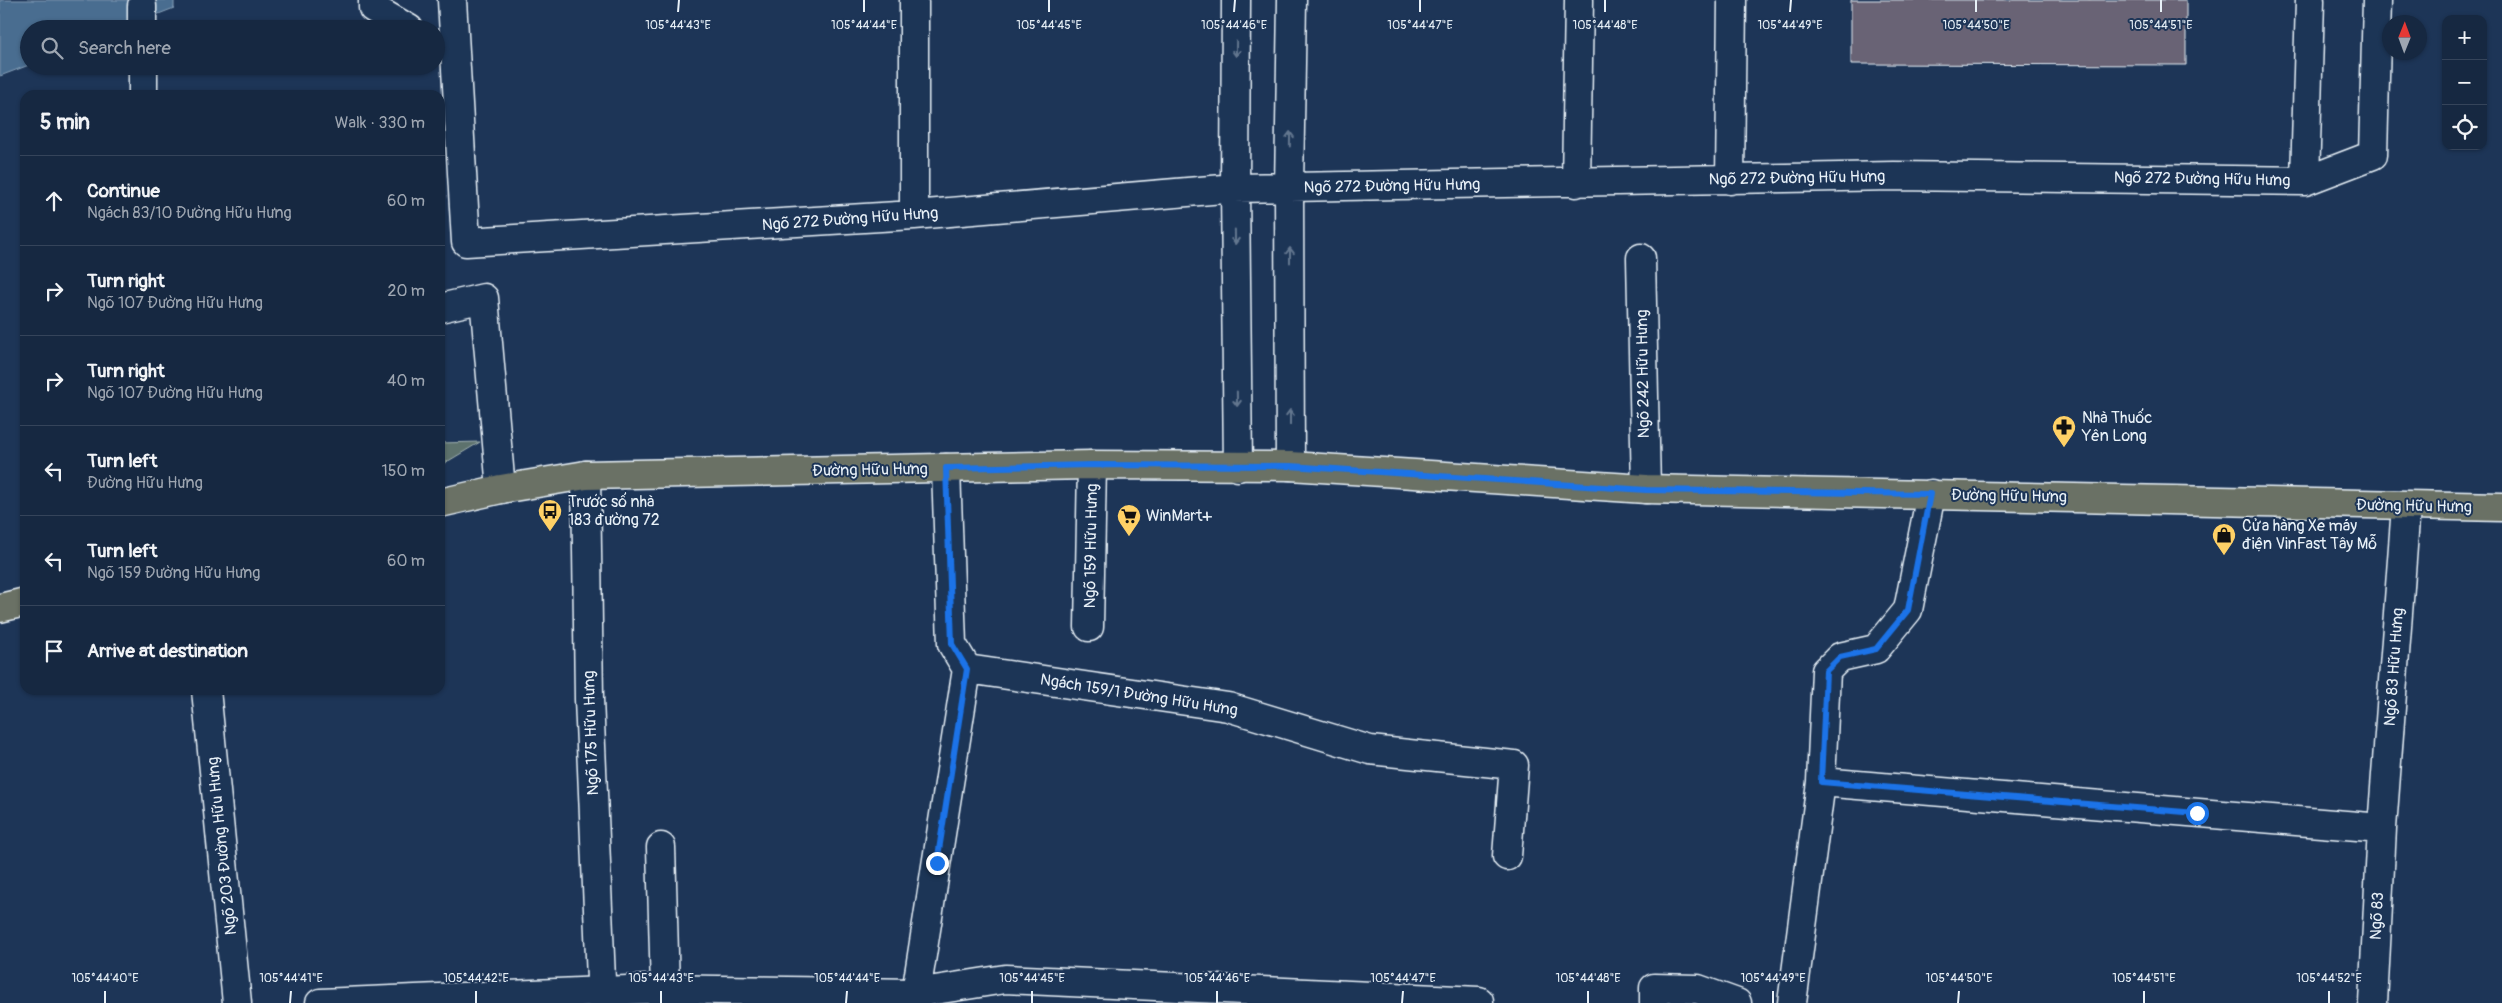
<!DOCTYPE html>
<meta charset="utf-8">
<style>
:root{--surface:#162841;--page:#1f3048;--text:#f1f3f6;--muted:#9ea6b1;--line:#35445a}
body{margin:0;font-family:Pangolin,sans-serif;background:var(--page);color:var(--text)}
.controls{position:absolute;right:15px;top:15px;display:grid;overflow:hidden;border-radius:10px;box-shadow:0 1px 4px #0004}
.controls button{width:45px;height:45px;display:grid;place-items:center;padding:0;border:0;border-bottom:1px solid var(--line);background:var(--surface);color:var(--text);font:25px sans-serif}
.compass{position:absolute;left:2382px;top:15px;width:45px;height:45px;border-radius:50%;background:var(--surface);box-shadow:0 1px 4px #0004;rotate:1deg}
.stop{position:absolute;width:15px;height:15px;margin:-11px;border:4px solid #1a73e8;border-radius:50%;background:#fff}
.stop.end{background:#1a73e8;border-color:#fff;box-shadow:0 1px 5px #0008}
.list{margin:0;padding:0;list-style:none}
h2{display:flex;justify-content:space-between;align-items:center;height:65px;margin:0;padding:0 20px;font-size:21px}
h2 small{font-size:16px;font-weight:400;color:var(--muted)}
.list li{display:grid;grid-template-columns:32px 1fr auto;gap:15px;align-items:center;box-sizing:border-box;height:90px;padding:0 20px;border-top:1px solid var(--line)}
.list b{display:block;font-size:19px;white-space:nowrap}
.list p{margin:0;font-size:16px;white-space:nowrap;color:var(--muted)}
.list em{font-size:16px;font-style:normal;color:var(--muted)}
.icon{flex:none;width:28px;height:28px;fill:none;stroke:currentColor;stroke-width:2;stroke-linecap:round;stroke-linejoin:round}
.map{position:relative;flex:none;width:2502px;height:1003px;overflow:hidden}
.search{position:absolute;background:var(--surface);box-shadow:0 1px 4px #0004;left:20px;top:20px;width:425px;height:55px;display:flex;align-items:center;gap:12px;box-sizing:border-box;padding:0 18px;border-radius:28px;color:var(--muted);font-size:19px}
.panel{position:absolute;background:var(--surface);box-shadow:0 1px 4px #0004;left:20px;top:90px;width:425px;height:605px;border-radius:15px}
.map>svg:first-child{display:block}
.green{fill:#5d726d;stroke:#a2b2b2}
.water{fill:#496d90;stroke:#89a2ba}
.building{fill:#696475;stroke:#e8f1f8}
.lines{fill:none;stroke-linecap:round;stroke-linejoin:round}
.minor-casing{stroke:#e8f1f8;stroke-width:31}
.major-casing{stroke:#e8f1f8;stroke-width:31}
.minor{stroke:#1d3557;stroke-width:28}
.major{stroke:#6b7165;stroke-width:28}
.oneway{stroke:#64778f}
.route{stroke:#1a73e8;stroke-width:6}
.ticks{fill:none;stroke:#e8f1f8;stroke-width:2}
.labels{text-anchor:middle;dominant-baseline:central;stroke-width:4;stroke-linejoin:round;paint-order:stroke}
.street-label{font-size:16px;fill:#e8f1f8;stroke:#1d3557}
.poi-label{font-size:16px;fill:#e8f1f8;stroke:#1d3557;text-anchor:start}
.ticks-label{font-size:12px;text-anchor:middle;fill:#e8f1f8;stroke:#1d3557;stroke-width:4;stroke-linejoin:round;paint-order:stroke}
</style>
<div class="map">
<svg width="2502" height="1003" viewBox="0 0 2502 1003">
<rect width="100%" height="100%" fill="#1d3557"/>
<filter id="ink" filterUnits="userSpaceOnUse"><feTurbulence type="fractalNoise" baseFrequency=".02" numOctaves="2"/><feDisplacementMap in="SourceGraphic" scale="10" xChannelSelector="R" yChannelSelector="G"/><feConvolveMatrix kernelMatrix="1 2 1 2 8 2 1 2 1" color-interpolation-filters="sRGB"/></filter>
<g filter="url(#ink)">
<path class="green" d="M480 442 440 466V443Z"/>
<path class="water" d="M0 0H174V8L120 29H29V65L0 76Z"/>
<path class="building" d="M1851 0H2186V65L1851 64Z"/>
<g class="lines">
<g class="minor-casing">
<path id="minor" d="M373 0V8L409 29
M452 0 466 242 914 215 1235 188 1894 176 2305 181 2373 155 2377 0
M1236 0 1235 188 1238 467
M142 6V29
M143 66V95
M1730 180 1732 0
M2305 181 2310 0
M1576 183 1579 0
M914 215V0
M1641 258 1646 489
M440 308 484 298 501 489
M1290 466 1289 188 1292 0
M586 475 589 699 602 1003
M1089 627 1092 465
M967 669 1228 707 1370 750 1514 765 1507 856
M206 690 237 1003
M1821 782 2382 828
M661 847 665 989
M320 1003 651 989 916 993 1005 979 1479 1001
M916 1003V993L967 669 952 644 946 468
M1654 1003V988L1698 989 1737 1003
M1792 1003 1821 782 1826 671 1840 657 1876 649 1908 610 1931 494
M2373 1003 2382 828 2406 506"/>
</g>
<g class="major-casing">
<path id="major" d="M440 503 501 489 586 475 1092 465 1290 466 1646 489 2502 507
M0 608 25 602"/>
</g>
<use href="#minor" class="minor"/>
<use href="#major" class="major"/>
</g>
<defs><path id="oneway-shaft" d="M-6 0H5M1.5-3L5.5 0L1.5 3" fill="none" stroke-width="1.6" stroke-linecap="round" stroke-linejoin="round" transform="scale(1.25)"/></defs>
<g class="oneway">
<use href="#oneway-shaft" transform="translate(1236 49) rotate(91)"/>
<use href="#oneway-shaft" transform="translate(1290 139) rotate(-89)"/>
<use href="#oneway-shaft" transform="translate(1235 237) rotate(89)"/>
<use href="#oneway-shaft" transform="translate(1290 255) rotate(-90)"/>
<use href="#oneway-shaft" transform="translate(1237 399) rotate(89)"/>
<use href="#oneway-shaft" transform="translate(1290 417) rotate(-90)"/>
</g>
</g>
<g class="lines" filter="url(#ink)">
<path class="route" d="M937 863 967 669 952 644 946 468 1092 465 1290 466 1646 490 1930 494 1908 610 1876 649 1840 657 1826 671 1821 782 2197 813"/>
</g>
<path class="ticks" d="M678 12 679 0M864 12V0M1049 12V0M1234 12 1235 0M1420 12V0M1605 12V0M1790 12 1791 0M1976 12V0M2161 12V0M105 1003V991M290 1003 291 991M476 1003V991M661 1003V991M846 1003 847 991M1032 1003V991M1217 1003V991M1402 1003 1403 991M1588 1003V991M1773 1003V991M1958 1003 1959 991M2144 1003V991M2329 1003V991"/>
<defs>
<g id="pharmacy-pin" transform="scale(1.25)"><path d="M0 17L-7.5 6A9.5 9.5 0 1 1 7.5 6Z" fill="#ffd166" stroke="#1d3557"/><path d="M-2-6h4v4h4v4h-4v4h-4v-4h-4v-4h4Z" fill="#111"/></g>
<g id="bus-pin" transform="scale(1.25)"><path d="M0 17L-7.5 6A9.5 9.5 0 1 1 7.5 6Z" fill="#ffd166" stroke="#1d3557"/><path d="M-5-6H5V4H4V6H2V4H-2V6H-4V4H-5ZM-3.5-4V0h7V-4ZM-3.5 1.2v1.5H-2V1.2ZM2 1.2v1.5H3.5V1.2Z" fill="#111"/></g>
<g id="supermarket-pin" transform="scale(1.25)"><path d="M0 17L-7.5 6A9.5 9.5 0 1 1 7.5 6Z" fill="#ffd166" stroke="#1d3557"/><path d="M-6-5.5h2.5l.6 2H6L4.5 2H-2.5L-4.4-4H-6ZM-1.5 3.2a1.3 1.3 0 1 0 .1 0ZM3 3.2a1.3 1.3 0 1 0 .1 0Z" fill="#111"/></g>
<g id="shop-pin" transform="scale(1.25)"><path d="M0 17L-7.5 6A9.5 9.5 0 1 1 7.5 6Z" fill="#ffd166" stroke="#1d3557"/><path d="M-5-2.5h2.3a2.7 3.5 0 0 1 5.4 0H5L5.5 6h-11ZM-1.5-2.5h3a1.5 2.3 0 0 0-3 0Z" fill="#111"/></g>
</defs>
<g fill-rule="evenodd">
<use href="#pharmacy-pin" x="2064" y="427"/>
<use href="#bus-pin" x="550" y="511"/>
<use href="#supermarket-pin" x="1129" y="516"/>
<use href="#shop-pin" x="2224" y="535"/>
</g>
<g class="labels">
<g class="street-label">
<text transform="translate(1797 178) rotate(-1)">Ngõ 272 Đường Hữu Hưng</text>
<text transform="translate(2202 179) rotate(1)">Ngõ 272 Đường Hữu Hưng</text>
<text transform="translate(1392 186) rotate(-1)">Ngõ 272 Đường Hữu Hưng</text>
<text transform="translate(850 219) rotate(-4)">Ngõ 272 Đường Hữu Hưng</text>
<text transform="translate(1643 374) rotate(-91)">Ngõ 242 Hữu Hưng</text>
<text transform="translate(870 470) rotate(-1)">Đường Hữu Hưng</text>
<text transform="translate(2009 496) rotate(1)">Đường Hữu Hưng</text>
<text transform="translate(2414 506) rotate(1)">Đường Hữu Hưng</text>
<text transform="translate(1091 546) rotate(-89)">Ngõ 159 Hữu Hưng</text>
<text transform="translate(2394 667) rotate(-86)">Ngõ 83 Hữu Hưng</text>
<text transform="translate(1139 695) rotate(9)">Ngách 159/1 Đường Hữu Hưng</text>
<text transform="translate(591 733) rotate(-92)">Ngõ 175 Hữu Hưng</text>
<text transform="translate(222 846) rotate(-96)">Ngõ 203 Đường Hữu Hưng</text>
<text transform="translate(2377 916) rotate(-87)">Ngõ 83</text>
</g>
<g class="poi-label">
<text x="2082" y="418">Nhà Thuốc<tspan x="2082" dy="18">Yên Long</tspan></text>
<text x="568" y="502">Trước số nhà<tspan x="568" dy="18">183 đường 72</tspan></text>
<text x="1146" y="516">WinMart+</text>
<text x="2242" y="526">Cửa hàng Xe máy<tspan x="2242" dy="18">điện VinFast Tây Mỗ</tspan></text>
</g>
</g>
<g class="ticks-label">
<text x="678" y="29">105°44'43"E</text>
<text x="864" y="29">105°44'44"E</text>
<text x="1049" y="29">105°44'45"E</text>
<text x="1234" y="29">105°44'46"E</text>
<text x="1420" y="29">105°44'47"E</text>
<text x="1605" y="29">105°44'48"E</text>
<text x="1790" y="29">105°44'49"E</text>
<text x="1976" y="29">105°44'50"E</text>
<text x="2161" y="29">105°44'51"E</text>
<text x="105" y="982">105°44'40"E</text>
<text x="291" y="982">105°44'41"E</text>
<text x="476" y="982">105°44'42"E</text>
<text x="661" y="982">105°44'43"E</text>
<text x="847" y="982">105°44'44"E</text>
<text x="1032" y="982">105°44'45"E</text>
<text x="1217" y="982">105°44'46"E</text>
<text x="1403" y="982">105°44'47"E</text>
<text x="1588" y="982">105°44'48"E</text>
<text x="1773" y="982">105°44'49"E</text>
<text x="1959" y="982">105°44'50"E</text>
<text x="2144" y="982">105°44'51"E</text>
<text x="2329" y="982">105°44'52"E</text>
</g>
</svg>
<div class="controls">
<button>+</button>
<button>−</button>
<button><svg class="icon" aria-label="locate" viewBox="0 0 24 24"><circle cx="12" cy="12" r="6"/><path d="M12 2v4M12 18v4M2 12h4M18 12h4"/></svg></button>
</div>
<svg class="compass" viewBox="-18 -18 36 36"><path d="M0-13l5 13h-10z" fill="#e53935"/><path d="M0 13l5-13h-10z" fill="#9ea6b1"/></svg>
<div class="stop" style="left:2197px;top:813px"></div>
<div class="stop end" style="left:937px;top:863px"></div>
<div class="search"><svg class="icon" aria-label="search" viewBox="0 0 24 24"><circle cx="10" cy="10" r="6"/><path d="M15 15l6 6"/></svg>Search here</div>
<section class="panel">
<h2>5 min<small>Walk · 330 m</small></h2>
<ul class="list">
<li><svg class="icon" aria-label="ahead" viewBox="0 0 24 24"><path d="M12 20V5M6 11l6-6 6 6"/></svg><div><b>Continue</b><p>Ngách 83/10 Đường Hữu Hưng</p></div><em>60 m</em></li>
<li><svg class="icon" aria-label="right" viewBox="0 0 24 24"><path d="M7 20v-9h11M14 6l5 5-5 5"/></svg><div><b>Turn right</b><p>Ngõ 107 Đường Hữu Hưng</p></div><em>20 m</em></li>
<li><svg class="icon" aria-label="right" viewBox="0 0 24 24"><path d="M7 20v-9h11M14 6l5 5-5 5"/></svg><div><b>Turn right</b><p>Ngõ 107 Đường Hữu Hưng</p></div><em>40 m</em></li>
<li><svg class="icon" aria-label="left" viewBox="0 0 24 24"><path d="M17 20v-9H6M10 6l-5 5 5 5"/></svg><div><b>Turn left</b><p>Đường Hữu Hưng</p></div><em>150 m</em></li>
<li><svg class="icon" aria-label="left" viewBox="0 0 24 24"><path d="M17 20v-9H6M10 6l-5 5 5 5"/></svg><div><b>Turn left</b><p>Ngõ 159 Đường Hữu Hưng</p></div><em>60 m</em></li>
<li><svg class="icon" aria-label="arrive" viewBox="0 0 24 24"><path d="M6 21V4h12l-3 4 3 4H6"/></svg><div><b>Arrive at destination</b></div></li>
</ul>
</section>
</div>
